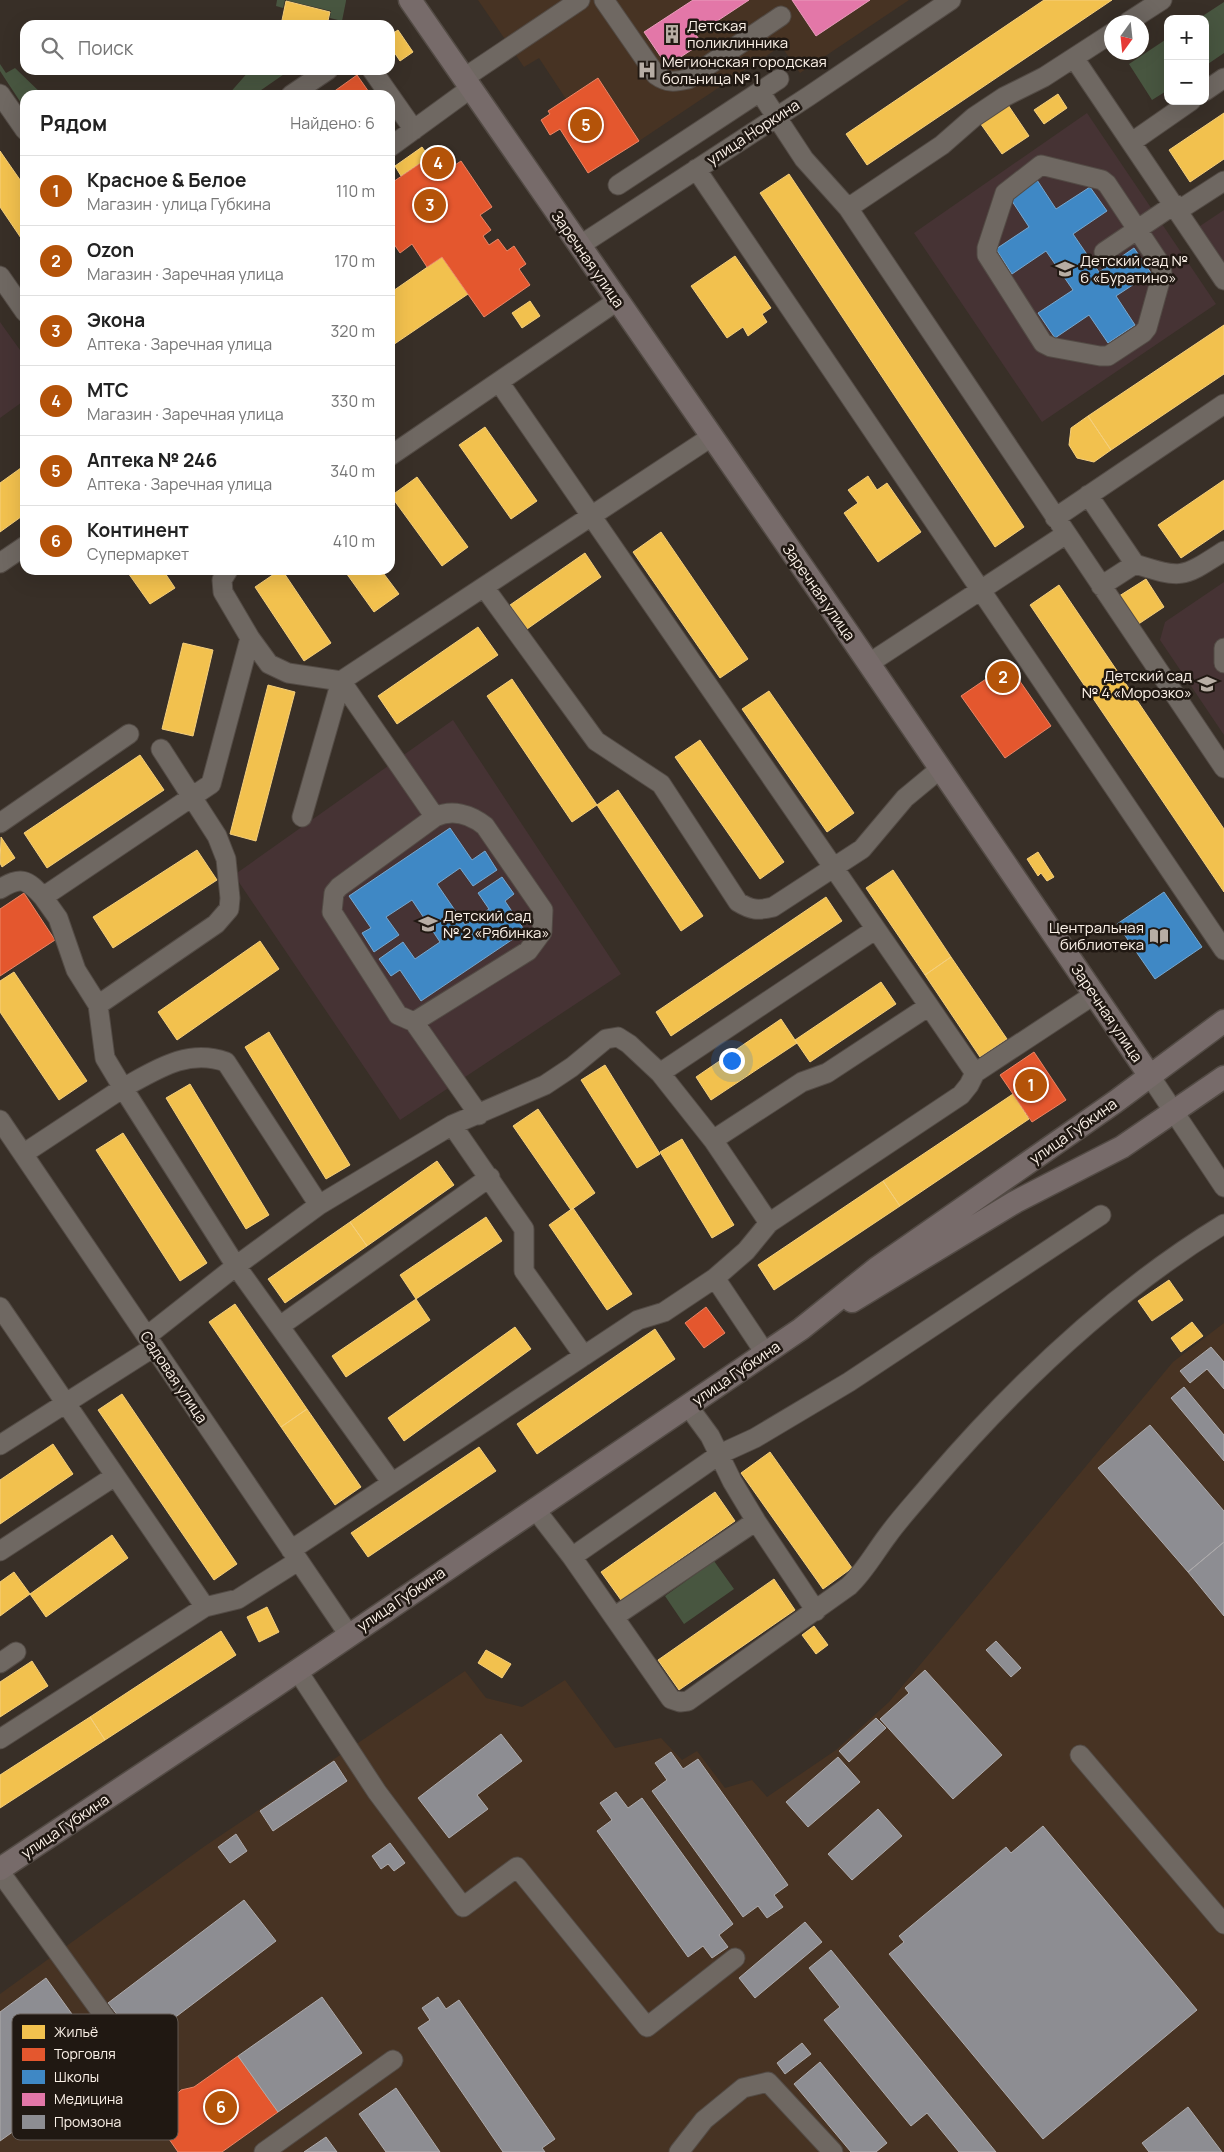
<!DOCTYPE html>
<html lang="ru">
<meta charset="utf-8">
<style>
:root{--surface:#fff;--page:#f2f2f2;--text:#222;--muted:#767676;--line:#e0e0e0;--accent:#b45309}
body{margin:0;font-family:Manrope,sans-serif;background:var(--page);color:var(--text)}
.controls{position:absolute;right:15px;top:15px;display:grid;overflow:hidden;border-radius:10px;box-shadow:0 5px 20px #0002}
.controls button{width:45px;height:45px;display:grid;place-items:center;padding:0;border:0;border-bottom:1px solid var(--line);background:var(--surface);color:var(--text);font:25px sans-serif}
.compass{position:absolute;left:1104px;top:15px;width:45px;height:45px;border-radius:50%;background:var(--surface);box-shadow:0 5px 20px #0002;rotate:195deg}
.you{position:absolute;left:731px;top:1060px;width:18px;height:18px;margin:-12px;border:4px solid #fff;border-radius:50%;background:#1a73e8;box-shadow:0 0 0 8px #1a73e833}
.badge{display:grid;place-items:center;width:32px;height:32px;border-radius:50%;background:var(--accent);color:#fff;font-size:16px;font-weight:700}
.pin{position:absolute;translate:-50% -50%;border:2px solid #fff;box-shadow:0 1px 5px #0006}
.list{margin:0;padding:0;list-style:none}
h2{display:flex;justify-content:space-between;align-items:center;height:65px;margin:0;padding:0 20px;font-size:21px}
h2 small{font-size:16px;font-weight:400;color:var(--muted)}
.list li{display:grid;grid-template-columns:32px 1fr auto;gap:15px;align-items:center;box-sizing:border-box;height:70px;padding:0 20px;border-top:1px solid var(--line)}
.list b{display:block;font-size:19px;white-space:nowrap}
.list p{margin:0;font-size:16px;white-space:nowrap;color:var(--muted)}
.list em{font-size:16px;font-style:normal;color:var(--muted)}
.icon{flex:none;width:28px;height:28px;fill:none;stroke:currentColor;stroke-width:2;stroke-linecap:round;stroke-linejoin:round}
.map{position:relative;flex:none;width:1224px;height:2152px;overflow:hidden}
.search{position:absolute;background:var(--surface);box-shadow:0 5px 20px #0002;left:20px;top:20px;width:375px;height:55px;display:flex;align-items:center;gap:12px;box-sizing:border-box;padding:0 18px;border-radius:15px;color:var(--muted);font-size:19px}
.panel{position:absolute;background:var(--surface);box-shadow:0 5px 20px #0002;left:20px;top:90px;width:375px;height:485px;border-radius:15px}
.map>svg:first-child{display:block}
.built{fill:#473323}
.education{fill:#463334}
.green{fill:#485640}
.homes{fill:#f2c14e;stroke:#f5cf7c}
.shops{fill:#e4572e;stroke:#eb8566}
.schools{fill:#3f88c5;stroke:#77a8d0}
.health{fill:#e377a8;stroke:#ea9cbb}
.industry{fill:#8d8d92;stroke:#aeabac}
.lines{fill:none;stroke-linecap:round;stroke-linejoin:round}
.minor-casing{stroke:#534b45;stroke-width:21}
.major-casing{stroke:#534b45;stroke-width:25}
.minor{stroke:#6f6862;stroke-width:19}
.major{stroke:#776b6a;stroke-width:22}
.labels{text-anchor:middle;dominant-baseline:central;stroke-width:5;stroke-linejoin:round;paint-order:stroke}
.poi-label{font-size:15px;fill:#fbf1e8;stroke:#201812;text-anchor:start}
.street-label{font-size:15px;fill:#fbf1e8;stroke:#201812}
.key{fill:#201812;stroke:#625952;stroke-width:1}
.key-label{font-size:14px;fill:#fbf1e8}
</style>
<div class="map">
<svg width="1224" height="2152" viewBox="0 0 1224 2152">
<rect width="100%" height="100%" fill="#382f27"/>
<path class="built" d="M478 0H909L800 73 781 46 639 141 598 78 566 99 539 58 524 67Z
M1224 1323V2152H0V1994L205 1846 465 1671 486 1698 522 1707 565 1680 615 1748 661 1738 682 1760 697 1751 725 1788 752 1780 767 1797 836 1750 889 1702 1173 1362Z"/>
<path class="education" d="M1087 113 1216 304 1042 422 914 233Z
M1224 210V269L1197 228Z
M0 322 25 357V400L0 418Z
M1224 582V735L1160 640 1165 622Z
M453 720 621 974 400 1120 234 875Z"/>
<path class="green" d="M277 0H346V1L342 21 330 18 331 11 285 0 283 8 276 6Z
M1224 2V53L1205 66V19H1198Z
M1168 38V90L1152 100 1129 64Z
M0 64 6 73 15 68 43 95H25V109L0 71Z
M250 70H290L254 95H228Z
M714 1561 734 1589 684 1624 665 1596Z"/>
<path class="homes" d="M1044 0H1112L867 165 846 134Z
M286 1 330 12 327 25H281Z
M398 30 413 52 400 61 390 46V35Z
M1058 94 1067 108 1044 124 1034 110Z
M1006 102 1029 136 1002 154 978 120Z
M1224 113V159L1190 182 1169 150Z
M422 147 429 157 401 176 395 166Z
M0 151 25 187V244L0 207Z
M789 174 1024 527 995 547 760 193Z
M735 256 771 308 762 314 767 322 748 336 743 327 727 338 691 286Z
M442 257 468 294 390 347V293Z
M530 301 540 316 522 328 512 313Z
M1224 325V374L1111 450 1088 416Z
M1088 416 1111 450 1094 462 1077 458 1069 445 1071 428Z
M485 427 537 501 511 519 459 445Z
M25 465V514L0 532V483Z
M868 476 877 490 887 483 921 532 878 562 844 513 858 503 848 490Z
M417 477 468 547 442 566 391 496Z
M1224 480V529L1181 558 1158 525Z
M661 532 748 659 720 678 633 552Z
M585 553 601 577 527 629 510 605Z
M126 570H163L175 588 150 604Z
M280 570H282L331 643 304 661 255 587Z
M344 570H381L399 594 374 612Z
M1146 579 1164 607 1134 627 1116 598Z
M1059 585 1224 829V892L1030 605Z
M478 627 498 655 397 724 378 696Z
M183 643 213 650 193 736 162 729Z
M512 679 597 805 572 822 487 696Z
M268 685 295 692 256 841 230 834Z
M769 691 854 813 827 832 742 709Z
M700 740 784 862 760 879 675 757Z
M140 755 164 790 47 868 24 833Z
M618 790 703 916 681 931 597 805Z
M1 837 15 858 2 867 0 863Z
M197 850 217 880 113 948 93 917Z
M1038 852 1054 877 1047 881 1041 873 1038 876 1027 859Z
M893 870 951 957 925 975 866 888Z
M826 897 842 921 671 1036 656 1012Z
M260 941 279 969 177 1040 158 1012Z
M951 957 1007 1039 980 1057 925 975Z
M14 972 87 1081 59 1100 0 1012V981Z
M881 982 896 1004 810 1062 795 1040Z
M781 1019 797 1043 711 1100 696 1077Z
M269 1032 350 1165 326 1179 245 1047Z
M605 1065 660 1154 637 1168 581 1080Z
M190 1084 269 1215 246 1229 166 1098Z
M1013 1094 1029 1119 900 1206 883 1181Z
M538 1109 595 1193 571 1210 513 1126Z
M123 1133 207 1263 180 1281 96 1150Z
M682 1139 734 1225 712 1238 660 1152Z
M437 1161 454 1185 367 1246 350 1222Z
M883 1181 900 1206 774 1290 758 1265Z
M573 1208 632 1294 607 1310 549 1225Z
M486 1217 502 1241 416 1299 400 1275Z
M350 1222 367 1246 285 1303 268 1279Z
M1169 1280 1183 1300 1152 1321 1138 1301Z
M416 1299 430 1320 346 1377 332 1356Z
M235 1304 307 1409 281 1427 209 1322Z
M1192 1322 1203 1336 1181 1352 1171 1338Z
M515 1327 531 1349 404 1441 388 1418Z
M655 1329 675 1359 537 1454 517 1424Z
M122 1394 237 1564 214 1580 98 1410Z
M307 1409 361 1487 335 1505 281 1427Z
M53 1444 73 1474 0 1524V1480Z
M479 1447 496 1471 368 1557 351 1533Z
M770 1452 852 1568 823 1589 741 1473Z
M715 1492 735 1521 621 1600 601 1572Z
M112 1535 128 1558 46 1617 30 1594Z
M14 1572 30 1594 0 1616V1582Z
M774 1579 795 1610 679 1690 658 1660Z
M267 1607 279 1632 259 1642 247 1617Z
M814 1626 828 1645 816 1654 802 1635Z
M221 1631 236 1655 105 1740 90 1717Z
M486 1650 511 1664 502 1678 478 1663Z
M32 1661 48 1686 0 1717V1682Z
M90 1717 105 1740 0 1808V1775Z"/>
<path class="shops" d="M357 75 371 95H329Z
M598 78 639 141 588 173 560 129 550 135 541 120 550 114 548 111Z
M437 152 449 169 461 161 492 207 480 215 491 230 483 236 489 245 498 239 507 251 514 246 526 264 519 269 530 285 484 317 442 257 427 267 412 244 400 253 390 238V184Z
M1008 664 1051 726 1005 758 961 696Z
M24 893 55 940 0 976V909Z
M1034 1052 1066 1100 1032 1122 1000 1075Z
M706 1307 725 1333 704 1348 685 1323Z
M238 2056 278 2112 222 2152H178L153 2116 175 2102V2096L181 2090 194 2087Z"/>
<path class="schools" d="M1037 180 1056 209 1090 187 1107 211 1073 234 1099 272 1134 248 1151 273 1116 296 1135 325 1108 343 1089 315 1055 338 1038 313 1073 290 1046 251 1012 274 996 249 1029 227 1010 198Z
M450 828 472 860 485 851 497 870 473 886 460 868 437 884 465 925 489 909 478 893 502 877 514 894 505 901 525 931 421 1001 400 970 391 976 379 959 403 942 415 959 440 942 412 900 386 917 399 935 374 952 362 933 371 928 349 896Z
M1164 892 1202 947 1155 979 1117 924Z"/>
<path class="health" d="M693 0H749L696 35 702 43 667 66 644 32Z
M792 0H870L816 36Z"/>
<path class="industry" d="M1211 1347 1224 1362V1389L1207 1369 1190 1383 1180 1371Z
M1184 1387 1224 1435V1461L1171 1398Z
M1150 1425 1224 1511V1542L1188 1572 1098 1468Z
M1224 1542V1616L1188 1572Z
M996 1641 1021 1668 1011 1677 986 1650Z
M925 1670 1002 1755 953 1799 880 1719 909 1693 905 1688Z
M876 1718 886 1728 849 1762 839 1751Z
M501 1734 522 1761 477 1795 488 1809 449 1838 418 1798Z
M671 1752 683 1769 698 1759 788 1885 774 1895 783 1907 767 1918 758 1906 743 1917 652 1791 667 1780 655 1763Z
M838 1757 860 1782 808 1827 786 1802Z
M334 1761 347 1781 273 1831 260 1811Z
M616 1792 628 1808 642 1798 733 1924 719 1935 728 1947 712 1958 703 1946 688 1957 597 1831 612 1820 600 1803Z
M878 1809 902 1836 852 1880 828 1854Z
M1043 1826 1197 2010 1043 2139 889 1954 904 1942 899 1936 1006 1847 1011 1853Z
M236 1834 247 1851 230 1863 218 1847Z
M390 1843 405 1863 394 1871 388 1864 381 1869 372 1856Z
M244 1900 276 1941 140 2044 108 2003Z
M805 1922 822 1942 755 1998 739 1978Z
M831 1950 996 2152H959L927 2113 911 2126 824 2020 840 2007 809 1968Z
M46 1978 108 2064 0 2141V2012Z
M322 1997 362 2053 278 2112 238 2056Z
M438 1997 446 2009 459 2000 555 2139 542 2148 545 2152H503L418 2028 430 2020 422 2008Z
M802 2043 811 2054 785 2074 777 2063Z
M820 2062 887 2143 876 2152H851L794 2084Z
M396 2088 440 2152H386L359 2114Z
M1188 2107 1222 2152H1149L1142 2143Z
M326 2137 337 2152H304Z"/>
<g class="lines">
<g class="minor-casing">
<path id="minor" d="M604 0 656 75C667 83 675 82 688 79L781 16
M1128 22 1162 0
M1074 58 1224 280
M372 70 414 130
M464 78 580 0
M1205 91 1224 78
M760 92 804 159 848 208 1224 768
M0 94 25 130
M291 95 328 70
M1132 142 1191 101
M390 147 471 88
M1041 165 1102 180 1107 184 1161 265 1162 274 1147 328 1143 333 1108 356H1100L1051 347 1043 343 987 255V248L1005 193Z
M696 169 1224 950
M618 185 779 79
M848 208 942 145 974 117 1004 97 1044 77 1112 33
M1179 210 1224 181
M579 246 809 96 951 0
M1104 252 1175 204
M0 276 25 312
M499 382 929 1006
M390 456 617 301
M1088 495 1135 564
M1055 518 1224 404
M0 563 25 546
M1101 586 1135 564C1183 579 1182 578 1224 551
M484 587 596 741 661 784 738 902C751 910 758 911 773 907L862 849 905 798 940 769
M250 638 269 664 288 673 341 681 435 817
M1224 648V663
M868 664 1066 534
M302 817 341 681 711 437
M0 823 129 734
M0 889C21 876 27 879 43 897L211 784 250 638 223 592 222 580 228 570
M43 897 58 918 76 970 98 1005
M414 1022 528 951 542 932 543 910 485 826C470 814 452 809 435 817L339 887 334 893 332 912 398 1015 414 1022 479 1115
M660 1073 876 929
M1150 1076 1224 1187
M0 1120 349 1635
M452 1125 524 1229V1271L584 1356
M713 1140 802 1082 827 1073 929 1006 975 1073
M23 1154 123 1088 105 1058 98 1005 216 924 229 909 230 898 226 859 217 836 161 749
M715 1278 746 1251 769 1223 961 1095 969 1085 975 1073 1095 994
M0 1307 205 1607
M280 1326 490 1177
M147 1336 236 1266 319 1205 452 1125 545 1085 572 1067 606 1039 618 1037 629 1044 660 1073 713 1140 769 1223
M688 1406 710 1436 732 1481 756 1521 816 1611
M0 1445 154 1347
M392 1483 638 1320 664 1312 715 1278 765 1353
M535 1509 572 1557 671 1699 680 1702 688 1701 849 1586C865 1571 875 1552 888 1535 901 1517 917 1500 932 1482 1016 1384 1113 1292 1224 1224
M291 1550 392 1483 236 1266 123 1088C156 1070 187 1048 226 1062L319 1205
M0 1551 115 1476
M572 1557 720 1454 755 1438 849 1382 1101 1215
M614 1617 756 1521
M0 1663 16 1652
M297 1670 377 1792 463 1907 517 1867 647 2027 735 1958
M0 1739 205 1607 238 1599 298 1561
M1080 1755 1224 1924
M0 1872 149 2078
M264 2152 393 2060
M679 2152 704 2120 743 2088 768 2082 833 2152"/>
</g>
<g class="major-casing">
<path id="major" d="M410 0 846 630 1150 1076
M852 1301 1015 1202 1122 1147 1224 1077
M0 1869 269 1690 801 1329 877 1268 1115 1102 1224 1021"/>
</g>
<use href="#minor" class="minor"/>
<use href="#major" class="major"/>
</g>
<defs>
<g id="building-bare" transform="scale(1.5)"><path d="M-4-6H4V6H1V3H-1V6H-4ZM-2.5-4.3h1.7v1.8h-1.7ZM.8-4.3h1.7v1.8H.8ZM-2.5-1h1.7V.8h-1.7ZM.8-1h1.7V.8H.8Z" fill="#b7ada4" stroke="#201812" stroke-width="2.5" paint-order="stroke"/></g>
<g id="hospital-bare" transform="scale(1.5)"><path d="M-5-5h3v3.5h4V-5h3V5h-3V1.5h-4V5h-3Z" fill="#b7ada4" stroke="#201812" stroke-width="2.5" paint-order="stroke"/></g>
<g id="school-bare" transform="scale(1.5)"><path d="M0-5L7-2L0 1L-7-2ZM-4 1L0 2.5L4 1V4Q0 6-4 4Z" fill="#b7ada4" stroke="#201812" stroke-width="2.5" paint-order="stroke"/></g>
<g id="library-bare" transform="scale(1.5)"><path d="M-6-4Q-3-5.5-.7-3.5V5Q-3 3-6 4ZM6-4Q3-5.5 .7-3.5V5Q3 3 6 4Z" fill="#b7ada4" stroke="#201812" stroke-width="2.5" paint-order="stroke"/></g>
</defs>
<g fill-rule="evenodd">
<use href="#building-bare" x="672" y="34"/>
<use href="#hospital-bare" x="647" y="70"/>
<use href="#school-bare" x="1065" y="269"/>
<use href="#school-bare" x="1207" y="684"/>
<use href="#school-bare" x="428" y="924"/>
<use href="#library-bare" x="1159" y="936"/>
</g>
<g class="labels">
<g class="poi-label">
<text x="687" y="25">Детская<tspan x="687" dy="17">поликлинника</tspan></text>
<text x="662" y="61">Мегионская городская<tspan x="662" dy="17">больница № 1</tspan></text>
<text x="1080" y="260">Детский сад №<tspan x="1080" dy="17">6 «Буратино»</tspan></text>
<text x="1192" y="675" text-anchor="end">Детский сад<tspan x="1192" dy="17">№ 4 «Морозко»</tspan></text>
<text x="443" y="915">Детский сад<tspan x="443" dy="17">№ 2 «Рябинка»</tspan></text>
<text x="1144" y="927" text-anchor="end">Центральная<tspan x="1144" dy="17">библиотека</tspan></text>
</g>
<g class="street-label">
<text transform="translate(753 132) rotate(-33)">улица Норкина</text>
<text transform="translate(588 259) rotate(55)">Заречная улица</text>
<text transform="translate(819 592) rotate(55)">Заречная улица</text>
<text transform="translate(1107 1013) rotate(56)">Заречная улица</text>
<text transform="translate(1073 1131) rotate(-35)">улица Губкина</text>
<text transform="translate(736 1373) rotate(-34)">улица Губкина</text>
<text transform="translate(174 1377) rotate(56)">Садовая улица</text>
<text transform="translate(401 1599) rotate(-34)">улица Губкина</text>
<text transform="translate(65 1826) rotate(-34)">улица Губкина</text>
</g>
</g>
<rect x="12" y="2014" width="166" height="126" rx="8" class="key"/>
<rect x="22" y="2025" width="23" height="14" fill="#f2c14e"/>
<rect x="22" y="2048" width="23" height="13" fill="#e4572e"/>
<rect x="22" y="2070" width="23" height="14" fill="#3f88c5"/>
<rect x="22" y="2093" width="23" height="13" fill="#e377a8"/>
<rect x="22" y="2115" width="23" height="14" fill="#8d8d92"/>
<g class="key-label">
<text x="54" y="2037">Жильё</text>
<text x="54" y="2059">Торговля</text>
<text x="54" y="2082">Школы</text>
<text x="54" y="2104">Медицина</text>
<text x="54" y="2127">Промзона</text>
</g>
</svg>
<div class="controls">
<button>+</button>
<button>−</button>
</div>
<svg class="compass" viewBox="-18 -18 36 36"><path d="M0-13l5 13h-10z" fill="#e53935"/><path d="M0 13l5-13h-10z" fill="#767676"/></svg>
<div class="you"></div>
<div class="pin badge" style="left:1031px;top:1085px">1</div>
<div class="pin badge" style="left:1003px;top:677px">2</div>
<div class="pin badge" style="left:430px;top:205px">3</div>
<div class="pin badge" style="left:438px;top:163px">4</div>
<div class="pin badge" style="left:586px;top:125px">5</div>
<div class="pin badge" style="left:221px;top:2107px">6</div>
<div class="search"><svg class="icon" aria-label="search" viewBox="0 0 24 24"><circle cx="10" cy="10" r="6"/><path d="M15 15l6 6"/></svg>Поиск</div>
<section class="panel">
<h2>Рядом<small>Найдено: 6</small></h2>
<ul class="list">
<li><span class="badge">1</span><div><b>Красное &amp; Белое</b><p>Магазин · улица Губкина</p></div><em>110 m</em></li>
<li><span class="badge">2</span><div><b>Ozon</b><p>Магазин · Заречная улица</p></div><em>170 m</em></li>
<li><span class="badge">3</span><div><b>Экона</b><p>Аптека · Заречная улица</p></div><em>320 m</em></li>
<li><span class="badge">4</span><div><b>МТС</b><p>Магазин · Заречная улица</p></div><em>330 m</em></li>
<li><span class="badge">5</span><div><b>Аптека № 246</b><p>Аптека · Заречная улица</p></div><em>340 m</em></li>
<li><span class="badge">6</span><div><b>Континент</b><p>Супермаркет</p></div><em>410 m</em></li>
</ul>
</section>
</div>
